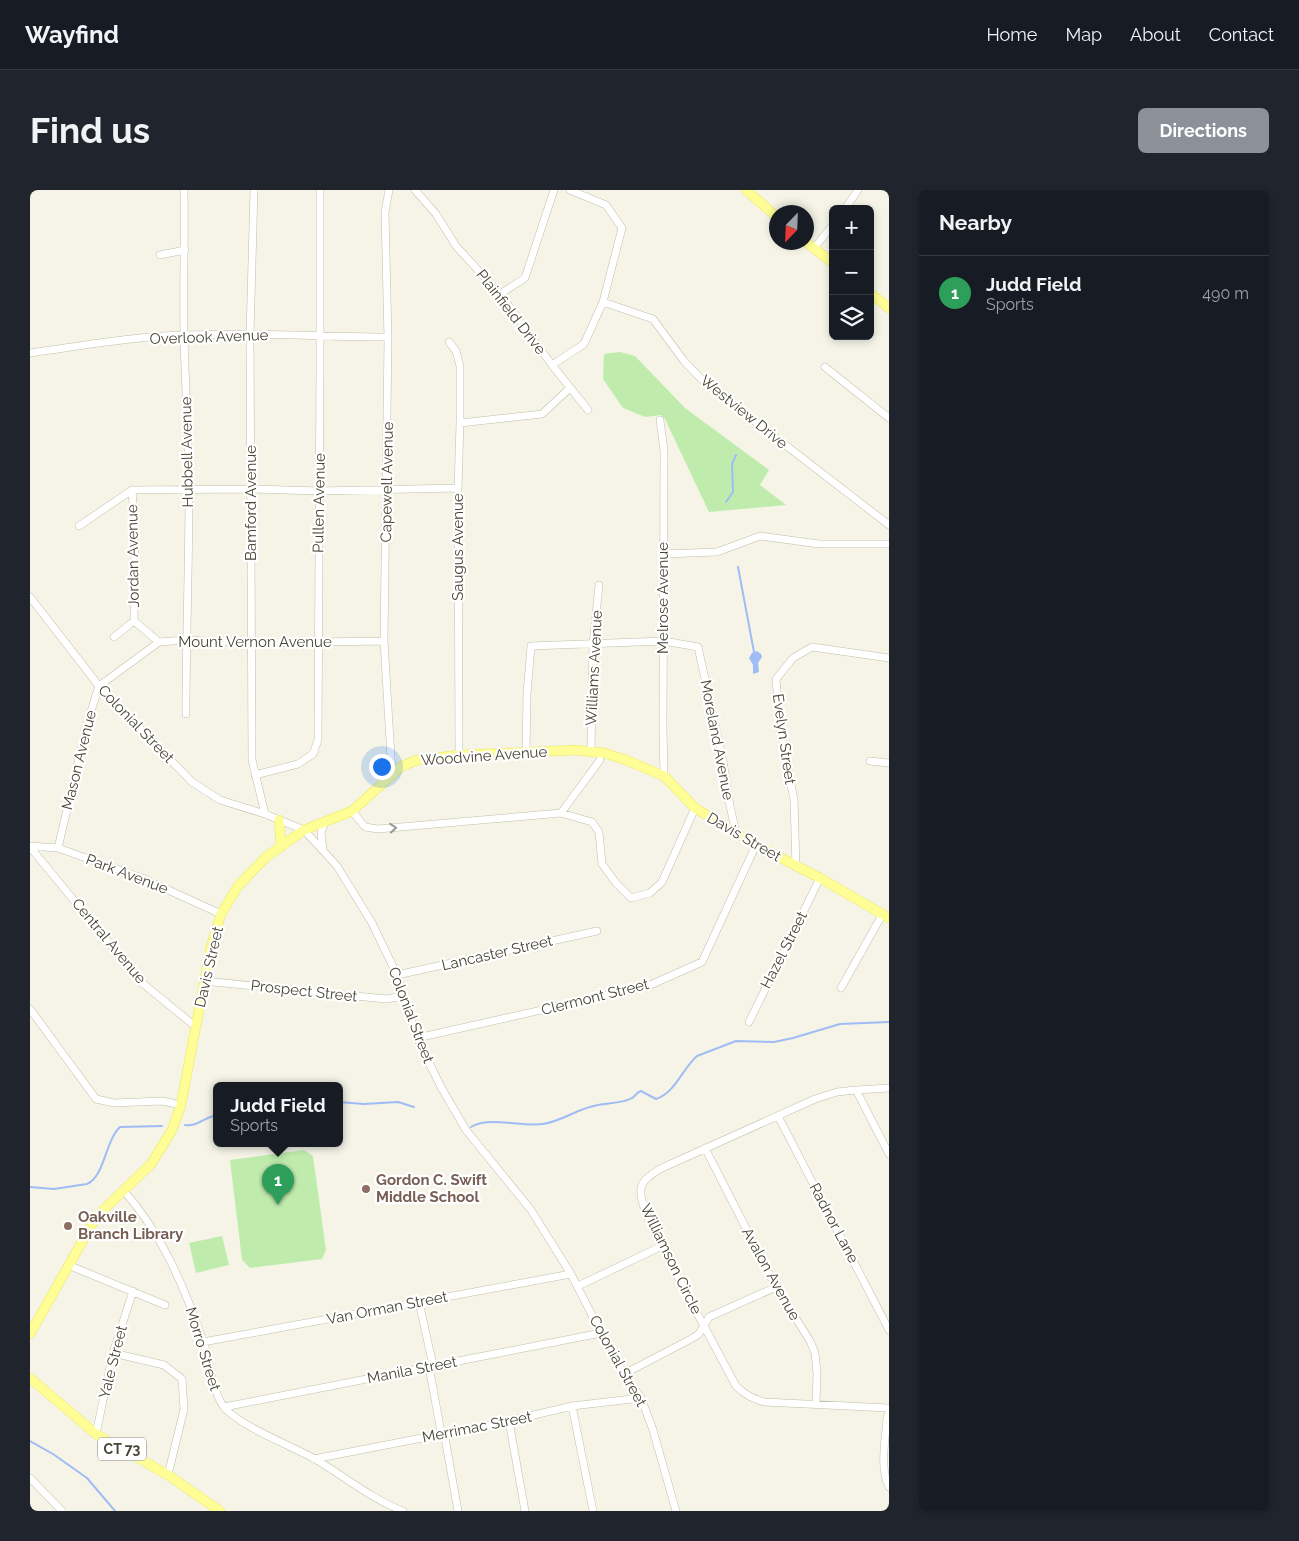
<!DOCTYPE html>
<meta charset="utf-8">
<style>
:root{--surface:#171b24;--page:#20242c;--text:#f1f3f6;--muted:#9ea1a6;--line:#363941;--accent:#8c9099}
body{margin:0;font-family:Raleway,sans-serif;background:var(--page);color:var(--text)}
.controls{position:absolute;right:15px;top:15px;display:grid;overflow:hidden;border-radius:8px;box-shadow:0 2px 8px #0003}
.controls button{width:45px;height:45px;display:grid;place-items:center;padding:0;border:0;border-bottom:1px solid var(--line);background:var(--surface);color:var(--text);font:25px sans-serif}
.compass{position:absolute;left:739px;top:15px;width:45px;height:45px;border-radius:50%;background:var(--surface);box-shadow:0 2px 8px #0003;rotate:203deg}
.you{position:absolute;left:351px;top:576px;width:18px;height:18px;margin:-12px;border:4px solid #fff;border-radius:50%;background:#1a73e8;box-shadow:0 0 0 8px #1a73e833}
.badge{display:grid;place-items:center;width:32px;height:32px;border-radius:50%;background:var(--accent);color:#fff;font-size:16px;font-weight:700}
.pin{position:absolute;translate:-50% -41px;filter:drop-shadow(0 1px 2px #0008)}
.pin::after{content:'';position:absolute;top:26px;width:18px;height:15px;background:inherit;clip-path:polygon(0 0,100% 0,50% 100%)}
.popup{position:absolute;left:183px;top:892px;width:130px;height:65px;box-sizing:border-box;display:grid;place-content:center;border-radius:8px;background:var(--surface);filter:drop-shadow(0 1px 4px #0005);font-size:16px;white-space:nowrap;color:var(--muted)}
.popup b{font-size:19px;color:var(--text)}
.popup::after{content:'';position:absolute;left:50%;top:100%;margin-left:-10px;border:10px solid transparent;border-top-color:var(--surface)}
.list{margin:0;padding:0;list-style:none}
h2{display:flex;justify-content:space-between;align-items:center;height:65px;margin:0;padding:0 20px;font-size:21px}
h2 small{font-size:16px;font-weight:400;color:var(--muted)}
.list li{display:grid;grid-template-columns:32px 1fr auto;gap:15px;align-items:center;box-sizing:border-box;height:75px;padding:0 20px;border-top:1px solid var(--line)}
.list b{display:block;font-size:19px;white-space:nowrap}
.list p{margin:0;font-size:16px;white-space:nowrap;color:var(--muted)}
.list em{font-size:16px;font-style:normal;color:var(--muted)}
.icon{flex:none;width:28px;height:28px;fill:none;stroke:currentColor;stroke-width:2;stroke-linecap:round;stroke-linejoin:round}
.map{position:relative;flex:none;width:859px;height:1321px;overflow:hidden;border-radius:8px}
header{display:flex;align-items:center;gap:30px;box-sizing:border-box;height:70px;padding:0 25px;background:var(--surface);border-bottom:1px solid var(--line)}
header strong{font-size:24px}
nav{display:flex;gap:28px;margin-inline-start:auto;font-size:18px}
.intro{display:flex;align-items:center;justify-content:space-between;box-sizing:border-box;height:120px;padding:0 30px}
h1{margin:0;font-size:35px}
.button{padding:12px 22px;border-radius:8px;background:var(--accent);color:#fff;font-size:18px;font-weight:700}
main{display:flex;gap:30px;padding:0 30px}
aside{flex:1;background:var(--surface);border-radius:8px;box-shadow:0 2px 8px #0003}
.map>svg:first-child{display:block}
.green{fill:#bfecad}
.water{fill:#a0bcf5}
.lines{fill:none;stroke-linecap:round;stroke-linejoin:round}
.stream{stroke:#a0bcf5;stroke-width:2}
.minor-casing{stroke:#c1bfa9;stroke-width:8}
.major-casing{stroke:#ece75e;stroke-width:10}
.minor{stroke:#fff;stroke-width:7}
.major{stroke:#fffd96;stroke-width:9}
.oneway{stroke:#9b9990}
.education-dot{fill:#8d6e63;stroke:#fff;stroke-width:2}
.labels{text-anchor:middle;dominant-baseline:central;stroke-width:4.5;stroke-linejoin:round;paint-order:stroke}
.shield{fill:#fff;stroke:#807e72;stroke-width:1}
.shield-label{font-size:14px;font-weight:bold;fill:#494636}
.street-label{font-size:15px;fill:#494636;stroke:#fff}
.education-label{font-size:15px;font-weight:bold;fill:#785e54;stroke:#fff;text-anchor:start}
</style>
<header>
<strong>Wayfind</strong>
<nav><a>Home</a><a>Map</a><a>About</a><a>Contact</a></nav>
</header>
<div class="intro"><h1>Find us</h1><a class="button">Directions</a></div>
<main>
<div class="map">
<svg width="859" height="1321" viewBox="0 0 859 1321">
<rect width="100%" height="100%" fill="#f5f4e7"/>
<path class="green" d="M590 162 605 166 655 218 739 280 730 295 756 315 679 322 635 229 631 225 615 227 593 218 573 189 574 164Z
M274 960 283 966 296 1060 292 1069 220 1078 212 1070 200 970Z
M192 1046 199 1075 166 1083 159 1053Z"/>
<path class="water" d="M727 461 731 464 732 467 728 473 729 482 723 484V475L719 468 722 463Z"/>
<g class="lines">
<path class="stream" d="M696 312 703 302 702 274 706 265
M708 377 724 462
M309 912 334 914 368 912 384 917
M155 935C167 937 175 927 187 925
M441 937C459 926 490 937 513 934 533 931 548 918 568 915 577 913 594 913 602 908 606 906 605 903 611 901L626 909C646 902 652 879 667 866L706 851 744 852 763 848 810 834 859 832
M0 997 24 999 57 994C75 986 75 951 90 937L132 936
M0 1251 23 1264 57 1288 85 1321"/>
<g class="minor-casing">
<path id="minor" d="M154 0C155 48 153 96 154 144 155 196 159 248 159 300 159 375 156 449 156 524
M224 0 220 144 222 570 235 624
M359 0 355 22 358 149 354 451 362 584
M385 0 406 24 426 56 470 104 522 175 558 220
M815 19 828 0
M784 58 803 35
M130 65 155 60
M470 104 495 88 524 0
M573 112 623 129 654 171 674 192 859 335
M419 152 426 161 430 176V233L428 298 429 565
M0 163C51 156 104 146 156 145 223 142 291 147 358 147
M522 175 554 154 573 112 592 38 576 15 540 0
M795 177 859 228
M630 230 634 261 633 539 634 586
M430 233 512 224 540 198
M102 300 220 299 289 301 428 298
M102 300 105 342 104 431
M49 336 102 300
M633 364 687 362 730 346 789 354H859
M0 407 69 496 162 592 190 610 235 624 274 640 307 676 342 733 367 785 387 848 411 897 436 940 501 1020 541 1084 571 1143 594 1184 611 1208 623 1240 646 1321
M104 431 129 452 156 450 222 453 354 451
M84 447 104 431
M561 560 563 455 569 395
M496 562 497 504 501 456 634 451 668 457 693 571 700 616 706 643
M840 571 859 573
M225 585 268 574 283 564 288 550 290 174V0
M322 621 335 637 348 639 531 623 562 632 569 642 572 674 586 693 601 708 620 703 632 692 665 618
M531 623 570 570
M0 656 28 658 112 688 191 724
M0 657 111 792 166 837
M28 658 57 534 69 496 129 452
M293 660 291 642 295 632
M766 677 764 610 750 537 746 489 763 468 782 457 859 468
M367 785 567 741
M174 791 356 809 374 806
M811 798 852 725
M0 819 66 909 84 913 132 911 151 915
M719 832 790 688
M387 848 618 796 672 772 726 655
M826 900 859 898
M748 926 859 1140
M675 958 746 1097 780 1151 785 1163 787 1184 786 1214
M859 964 826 900 807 902 785 909 632 978C624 983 612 989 611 999 608 1017 636 1063 644 1080 665 1119 685 1157 706 1196 715 1205 722 1208 734 1212L859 1218
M94 1001C132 1044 154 1096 173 1151 180 1171 181 1197 193 1216 207 1235 262 1256 285 1269 314 1286 341 1309 373 1321
M38 1075 135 1115
M548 1096 632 1056
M389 1112 402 1171 400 1182 411 1242 415 1248 428 1321
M173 1152 541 1084
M83 1163 134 1175 152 1189 154 1219 138 1285
M594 1184 661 1149 669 1144 679 1127 746 1097
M542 1216 563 1321
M194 1217 571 1143
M859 1222 857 1227C856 1248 849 1277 859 1297
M479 1231 495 1321
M66 1244 83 1163 103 1101
M284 1269 479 1231 542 1216 611 1208
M0 1288 32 1321"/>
</g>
<g class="major-casing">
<path id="major" d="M716 0 746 26
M776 52 803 73
M840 103 859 118
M249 630 251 657
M0 1144 66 1027 121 974 142 940 151 915 181 756 191 724 208 696 236 667 274 640 322 621 372 576 387 570 429 565 545 560 574 563 596 570 634 586 665 618 726 655 790 688 859 728
M0 1188 66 1244 138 1285 190 1321"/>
</g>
<use href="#minor" class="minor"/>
<use href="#major" class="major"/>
</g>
<defs><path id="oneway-chevron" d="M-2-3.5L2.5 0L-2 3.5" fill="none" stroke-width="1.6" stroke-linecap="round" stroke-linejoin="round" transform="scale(1.25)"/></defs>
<use class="oneway" href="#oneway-chevron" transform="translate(363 638) rotate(-5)"/>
<g class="education-dot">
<circle cx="336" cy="999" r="5"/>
<circle cx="38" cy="1036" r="5"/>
</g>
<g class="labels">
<rect class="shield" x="68" y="1247.5" width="48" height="23" rx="4"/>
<g class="shield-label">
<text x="92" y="1259">CT 73</text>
</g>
<g class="street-label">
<text transform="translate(481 122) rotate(52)">Plainfield Drive</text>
<text transform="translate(179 147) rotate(-2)">Overlook Avenue</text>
<text transform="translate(714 222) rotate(39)">Westview Drive</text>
<text transform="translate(157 262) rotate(-91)">Hubbell Avenue</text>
<text transform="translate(357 292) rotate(-89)">Capewell Avenue</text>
<text transform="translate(221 313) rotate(-90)">Bamford Avenue</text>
<text transform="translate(289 313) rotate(-89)">Pullen Avenue</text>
<text transform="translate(428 357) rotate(-90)">Saugus Avenue</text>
<text transform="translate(103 366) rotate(-91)">Jordan Avenue</text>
<text transform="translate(633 408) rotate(-90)">Melrose Avenue</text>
<text x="225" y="452">Mount Vernon Avenue</text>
<text transform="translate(564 478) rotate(-87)">Williams Avenue</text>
<text transform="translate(106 534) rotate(46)">Colonial Street</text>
<text transform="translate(754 549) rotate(82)">Evelyn Street</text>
<text transform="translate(687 550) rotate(79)">Moreland Avenue</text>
<text transform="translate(454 566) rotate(-4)">Woodvine Avenue</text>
<text transform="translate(49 570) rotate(-76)">Mason Avenue</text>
<text transform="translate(714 647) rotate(30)">Davis Street</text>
<text transform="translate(97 684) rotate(21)">Park Avenue</text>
<text transform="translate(79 751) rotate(50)">Central Avenue</text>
<text transform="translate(754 760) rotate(-63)">Hazel Street</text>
<text transform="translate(467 763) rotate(-13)">Lancaster Street</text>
<text transform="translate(179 777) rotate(-77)">Davis Street</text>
<text transform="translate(274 801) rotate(6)">Prospect Street</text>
<text transform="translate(565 807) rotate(-14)">Clermont Street</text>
<text transform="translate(381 825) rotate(69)">Colonial Street</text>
<text transform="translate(804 1033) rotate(62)">Radnor Lane</text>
<text transform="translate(641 1069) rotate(64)">Williamson Circle</text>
<text transform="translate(741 1084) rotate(61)">Avalon Avenue</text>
<text transform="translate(357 1118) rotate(-11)">Van Orman Street</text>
<text transform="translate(173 1159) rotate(73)">Morro Street</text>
<text transform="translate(588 1171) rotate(61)">Colonial Street</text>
<text transform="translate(83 1172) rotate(-76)">Yale Street</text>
<text transform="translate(382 1180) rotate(-11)">Manila Street</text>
<text transform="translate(447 1237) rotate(-11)">Merrimac Street</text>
</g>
<g class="education-label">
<text x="346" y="990">Gordon C. Swift<tspan x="346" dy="17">Middle School</tspan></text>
<text x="48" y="1027">Oakville<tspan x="48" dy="17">Branch Library</tspan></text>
</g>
</g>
</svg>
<div class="controls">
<button>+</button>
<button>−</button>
<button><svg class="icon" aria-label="layers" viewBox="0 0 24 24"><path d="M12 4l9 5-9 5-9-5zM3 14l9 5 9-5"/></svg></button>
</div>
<svg class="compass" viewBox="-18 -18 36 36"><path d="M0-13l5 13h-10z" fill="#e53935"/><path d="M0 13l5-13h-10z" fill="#9ea1a6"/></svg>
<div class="you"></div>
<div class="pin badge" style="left:248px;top:1015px;background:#2e9e5b">1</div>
<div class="popup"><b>Judd Field</b>Sports</div>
</div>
<aside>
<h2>Nearby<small></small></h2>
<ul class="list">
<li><span class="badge" style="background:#2e9e5b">1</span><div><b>Judd Field</b><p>Sports</p></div><em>490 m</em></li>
</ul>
</aside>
</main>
